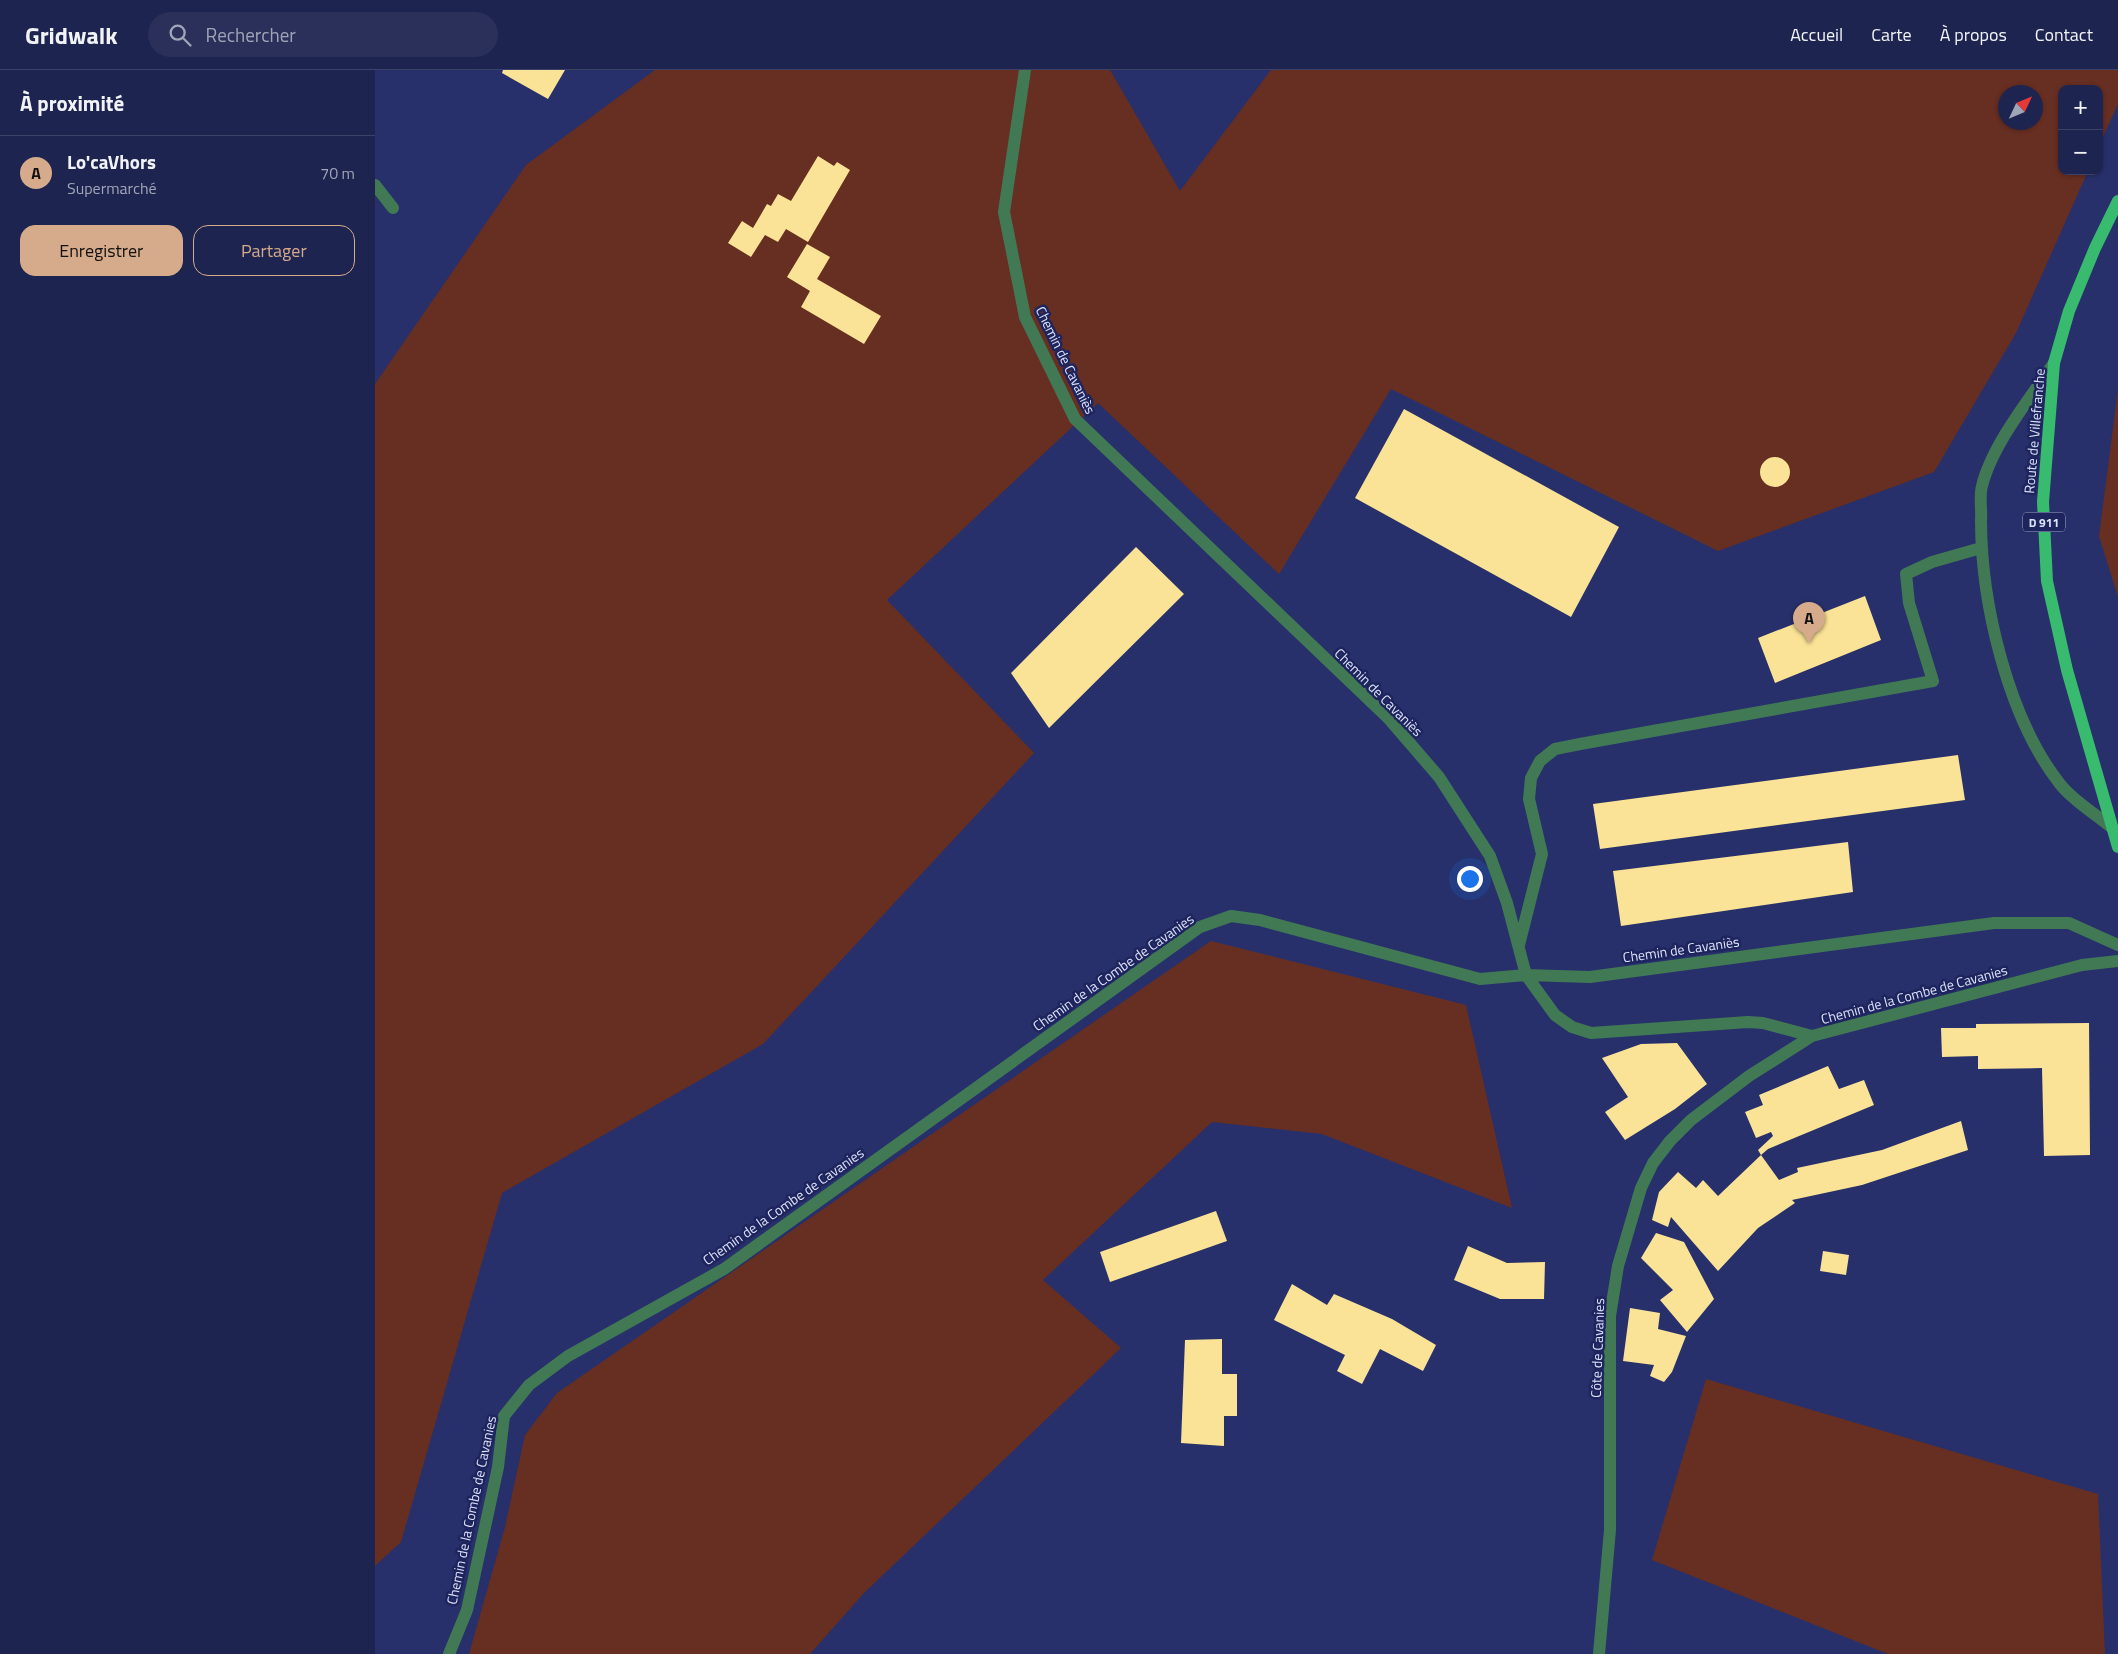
<!DOCTYPE html>
<html lang="fr">
<meta charset="utf-8">
<style>
:root{--surface:#1d2450;--page:#2a305a;--text:#f1f3f6;--muted:#a0a4b7;--line:#3b4167;--accent:#d6ab8b}
body{margin:0;font-family:"Titillium Web",sans-serif;background:var(--page);color:var(--text)}
.controls{position:absolute;right:15px;top:15px;display:grid;overflow:hidden;border-radius:10px;box-shadow:0 1px 4px #0004}
.controls button{width:45px;height:45px;display:grid;place-items:center;padding:0;border:0;border-bottom:1px solid var(--line);background:var(--surface);color:var(--text);font:25px sans-serif}
.compass{position:absolute;left:1623px;top:15px;width:45px;height:45px;border-radius:50%;background:var(--surface);box-shadow:0 1px 4px #0004;rotate:46deg}
.you{position:absolute;left:1094px;top:808px;width:18px;height:18px;margin:-12px;border:4px solid #fff;border-radius:50%;background:#1a73e8;box-shadow:0 0 0 8px #1a73e833}
.badge{display:grid;place-items:center;width:32px;height:32px;border-radius:50%;background:var(--accent);color:#111;font-size:16px;font-weight:700}
.pin{position:absolute;translate:-50% -41px;filter:drop-shadow(0 1px 2px #0008)}
.pin::after{content:'';position:absolute;top:26px;width:18px;height:15px;background:inherit;clip-path:polygon(0 0,100% 0,50% 100%)}
.list{margin:0;padding:0;list-style:none}
h2{display:flex;justify-content:space-between;align-items:center;height:65px;margin:0;padding:0 20px;font-size:21px}
h2 small{font-size:16px;font-weight:400;color:var(--muted)}
.list li{display:grid;grid-template-columns:32px 1fr auto;gap:15px;align-items:center;box-sizing:border-box;height:75px;padding:0 20px;border-top:1px solid var(--line)}
.list b{display:block;font-size:19px;white-space:nowrap}
.list p{margin:0;font-size:16px;white-space:nowrap;color:var(--muted)}
.list em{font-size:16px;font-style:normal;color:var(--muted)}
.actions{display:flex;gap:10px;padding:15px 20px}
.actions a{flex:1;padding:11px 0;border:1px solid var(--accent);border-radius:15px;text-align:center;font-size:18px;color:var(--accent)}
.actions .main{background:var(--accent);color:#111}
.icon{flex:none;width:28px;height:28px;fill:none;stroke:currentColor;stroke-width:2;stroke-linecap:round;stroke-linejoin:round}
.map{position:relative;flex:none;width:1743px;height:1584px;overflow:hidden}
header{display:flex;align-items:center;gap:30px;box-sizing:border-box;height:70px;padding:0 25px;background:var(--surface);border-bottom:1px solid var(--line)}
header strong{font-size:24px}
nav{display:flex;gap:28px;margin-inline-start:auto;font-size:18px}
.search{width:350px;height:45px;background:var(--page);display:flex;align-items:center;gap:12px;box-sizing:border-box;padding:0 18px;border-radius:28px;color:var(--muted);font-size:19px}
main{display:flex}
aside{flex:1;background:var(--surface)}
.map>svg:first-child{display:block}
.green{fill:#672e22;fill-rule:evenodd}
.building{fill:#fae396}
.lines{fill:none;stroke-linecap:round;stroke-linejoin:round}
.minor{stroke:#427955;stroke-width:12}
.major{stroke:#38ba6f;stroke-width:12}
.labels{text-anchor:middle;dominant-baseline:central;stroke-width:5;stroke-linejoin:round;paint-order:stroke}
.shield{fill:#1e255e;stroke:#a3a9ca;stroke-width:1}
.shield-label{font-size:12px;font-weight:bold;fill:#dce2f8}
.street-label{font-size:14px;fill:#dce2f8;stroke:#1e255e}
</style>
<header>
<strong>Gridwalk</strong>
<div class="search"><svg class="icon" aria-label="search" viewBox="0 0 24 24"><circle cx="10" cy="10" r="6"/><path d="M15 15l6 6"/></svg>Rechercher</div>
<nav><a>Accueil</a><a>Carte</a><a>À propos</a><a>Contact</a></nav>
</header>
<main>
<aside>
<h2>À proximité<small></small></h2>
<ul class="list">
<li><span class="badge">A</span><div><b>Lo'caVhors</b><p>Supermarché</p></div><em>70 m</em></li>
</ul>
<div class="actions"><a class="main">Enregistrer</a><a>Partager</a></div>
</aside>
<div class="map">
<svg width="1743" height="1584" viewBox="0 0 1743 1584">
<rect width="100%" height="100%" fill="#27306a"/>
<path class="green" d="M280 0H735L805 121 896 0H1743V34L1724 76V19H1687V101H1713L1641 263 1559 402 1343 481 1016 319 904 504 723 333 512 530 659 683 388 974 127 1123 26 1472 0 1496V314L151 95ZM1630 22H1660V52H1630Z
M1743 319V527L1724 466Z
M836 871 1091 935 1137 1138 947 1064 837 1052 668 1210 746 1278 489 1523 435 1584H94L130 1457 150 1365 182 1323Z
M1331 1309 1723 1424 1730 1584H1513L1277 1490Z"/>
<path class="building" d="M128 0H190L173 29 127 3Z
M443 86 459 96 462 92 475 100 433 172 411 159 403 172 390 165 376 187 353 173 367 151 378 158 392 134 396 136 403 124 416 131Z
M432 174 455 187 442 209 506 246 489 274 426 237 435 221 412 207Z
M1029 339 1244 457 1196 547 980 428Z
M1385 402a15 15 0 1 1 30 0a15 15 0 1 1-30 0Z
M761 477 809 524 674 658 636 603Z
M1490 526 1506 570 1400 613 1383 568Z
M1583 685 1590 730 1225 779 1218 734Z
M1473 772 1478 822 1246 856 1238 801Z
M1714 953 1715 1085 1669 1086 1667 998 1603 999V986L1567 987 1566 958H1601V954Z
M1302 973 1332 1014 1300 1039 1250 1070 1230 1042 1253 1027 1227 988 1266 974Z
M1453 996 1464 1019 1489 1010 1499 1035 1393 1079 1386 1085 1404 1110 1423 1102 1422 1098 1507 1080 1586 1051 1593 1080 1487 1115 1417 1130 1420 1133 1383 1158 1343 1201 1296 1147 1293 1157 1277 1150 1284 1122 1303 1102 1321 1118 1328 1110 1343 1126 1386 1085 1383 1080 1398 1066 1396 1062 1381 1068 1370 1042 1388 1035 1384 1025Z
M841 1141 852 1171 735 1212 725 1182Z
M1281 1163 1309 1172 1339 1229 1312 1262 1285 1230 1298 1220 1266 1188Z
M1093 1176 1132 1193 1170 1192 1169 1229H1125L1079 1210Z
M1448 1181 1474 1185 1471 1205 1445 1201Z
M917 1214 952 1235 959 1224 1017 1249 1061 1275 1048 1301 1005 1279 987 1314 962 1301 970 1285 899 1250Z
M1255 1238 1285 1243 1283 1259 1311 1266 1297 1302 1289 1312 1275 1306 1279 1295 1248 1291Z
M847 1269V1304H862V1346H849V1376L806 1373 810 1270Z"/>
<g class="lines">
<path class="minor" d="M650 0 629 142 650 247 700 349 1014 649 1064 707 1115 786 1132 833 1151 905 1180 945 1197 957 1216 963 1373 952 1388 953 1437 966 1707 895 1743 891
M0 115 18 138
M1679 293C1655 328 1617 375 1607 416 1604 427 1607 440 1606 450 1606 533 1633 648 1685 714 1698 731 1721 744 1737 758
M1144 875 1167 784 1154 729 1156 708 1165 691 1180 679 1205 674 1558 611 1534 533 1531 504 1557 492 1606 478
M74 1584 92 1540 123 1397 129 1346 154 1315 193 1286 349 1199 825 857 856 846 885 850 1105 909 1151 905 1215 907 1619 853H1694L1743 875
M1224 1584 1235 1460V1246L1243 1196 1266 1118 1278 1093 1295 1071 1316 1050 1374 1006 1437 966"/>
<path class="major" d="M1743 131 1720 178 1694 241 1679 293 1668 432 1672 511 1692 600 1743 777"/>
</g>
<g class="labels">
<rect class="shield" x="1648" y="442.5" width="42" height="19" rx="4"/>
<g class="shield-label">
<text x="1669" y="452">D 911</text>
</g>
<g class="street-label">
<text transform="translate(691 290) rotate(64)">Chemin de Cavaniès</text>
<text transform="translate(1659 361) rotate(-85)">Route de Villefranche</text>
<text transform="translate(1004 622) rotate(45)">Chemin de Cavaniès</text>
<text transform="translate(1306 879) rotate(-8)">Chemin de Cavaniès</text>
<text transform="translate(738 902) rotate(-35)">Chemin de la Combe de Cavanies</text>
<text transform="translate(1539 924) rotate(-15)">Chemin de la Combe de Cavanies</text>
<text transform="translate(408 1136) rotate(-35)">Chemin de la Combe de Cavanies</text>
<text transform="translate(1222 1278) rotate(-88)">Côte de Cavanies</text>
<text transform="translate(96 1440) rotate(-78)">Chemin de la Combe de Cavanies</text>
</g>
</g>
</svg>
<div class="controls">
<button>+</button>
<button>−</button>
</div>
<svg class="compass" viewBox="-18 -18 36 36"><path d="M0-13l5 13h-10z" fill="#e53935"/><path d="M0 13l5-13h-10z" fill="#a0a4b7"/></svg>
<div class="you"></div>
<div class="pin badge" style="left:1434px;top:573px">A</div>
</div>
</main>
